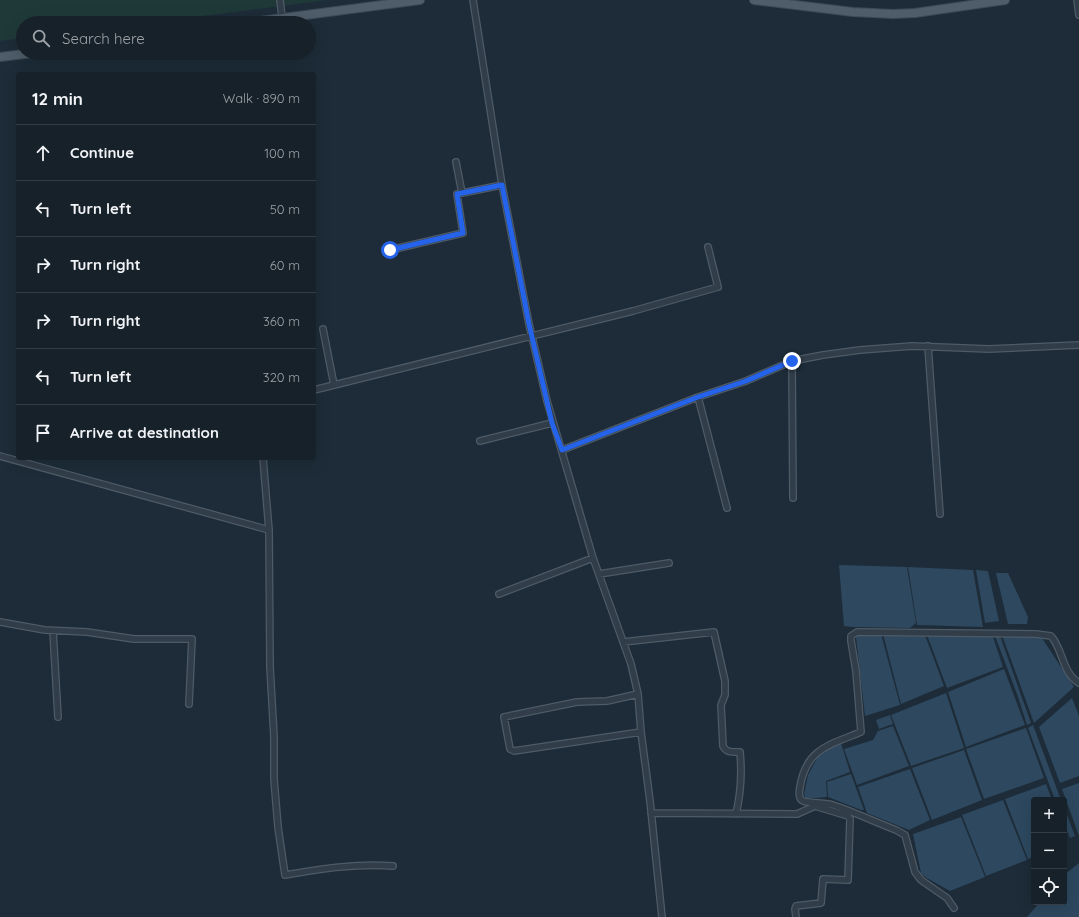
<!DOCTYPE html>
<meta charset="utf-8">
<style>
:root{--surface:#16212a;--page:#1f2932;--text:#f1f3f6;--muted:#9ea3a8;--line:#353e47}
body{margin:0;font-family:Quicksand,sans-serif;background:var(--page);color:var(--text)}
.controls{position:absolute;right:12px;bottom:12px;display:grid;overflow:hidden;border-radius:4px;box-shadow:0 4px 16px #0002}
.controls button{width:36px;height:36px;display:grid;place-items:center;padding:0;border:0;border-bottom:1px solid var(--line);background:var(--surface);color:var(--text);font:20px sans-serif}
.stop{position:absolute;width:12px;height:12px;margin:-9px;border:3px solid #2563eb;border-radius:50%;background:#fff}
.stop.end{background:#2563eb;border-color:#fff;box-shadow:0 1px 4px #0008}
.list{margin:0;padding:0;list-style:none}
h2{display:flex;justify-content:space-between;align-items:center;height:52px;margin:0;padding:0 16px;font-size:17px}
h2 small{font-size:13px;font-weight:400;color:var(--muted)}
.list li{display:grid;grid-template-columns:26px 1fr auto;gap:12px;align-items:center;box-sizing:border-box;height:56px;padding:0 16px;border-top:1px solid var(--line)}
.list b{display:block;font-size:15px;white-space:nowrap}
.list em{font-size:13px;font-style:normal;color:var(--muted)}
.icon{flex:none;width:22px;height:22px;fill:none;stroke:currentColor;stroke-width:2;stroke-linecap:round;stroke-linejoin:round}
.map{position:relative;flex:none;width:1079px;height:917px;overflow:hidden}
.search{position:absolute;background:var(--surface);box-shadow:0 4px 16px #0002;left:16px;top:16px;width:300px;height:44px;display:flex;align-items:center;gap:10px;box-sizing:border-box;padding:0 14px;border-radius:22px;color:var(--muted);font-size:15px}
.panel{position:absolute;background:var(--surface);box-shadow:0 4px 16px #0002;left:16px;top:72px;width:300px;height:388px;border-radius:4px}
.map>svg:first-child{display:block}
.green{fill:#1f3939}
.water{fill:#2d485f}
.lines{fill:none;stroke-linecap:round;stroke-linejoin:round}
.minor-casing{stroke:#4e5b67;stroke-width:8}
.primary-casing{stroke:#3d4955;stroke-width:10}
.minor{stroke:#313d48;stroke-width:5.5}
.primary{stroke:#4e5d69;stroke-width:8}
.route{stroke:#2563eb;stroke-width:5}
</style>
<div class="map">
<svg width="1079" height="917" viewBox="0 0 1079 917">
<rect width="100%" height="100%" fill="#1d2c38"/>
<path class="green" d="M0 0H328L147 23H23V38L0 41Z"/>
<path class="water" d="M839 565 907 567 916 623 910 628 852 627 844 626Z
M908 567 973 570 983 627 917 625Z
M976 570 988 571 999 621 985 623Z
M996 573H1008L1028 617 1027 624H1008Z
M858 634H881L900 705 865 716 856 637Z
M883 634 925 635 944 686 901 704Z
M927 635 993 637 1003 667 947 688Z
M1002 635H1037L1042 638 1074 687 1034 723Z
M995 636H1000L1031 723 1027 725 1017 694Z
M1004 669 1025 725 966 747 948 692Z
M946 693 964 748 911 766 891 715Z
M1072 698 1079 716V776L1060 783 1039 727Z
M890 715 893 724 879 729 876 720Z
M1033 725 1061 800H1055L1028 728Z
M893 726 909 766 857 785 844 749 873 740 878 731Z
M1026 728 1044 778 984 799 966 749Z
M841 743 850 772 826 781 827 797 807 799 805 797 804 794 808 775 821 751Z
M964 750 982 800 932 820 912 768Z
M910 769 930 820 909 830 867 813 858 787Z
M851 774 864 810H861L828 797 827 782Z
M1079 783V836L1062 789Z
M1046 784 1052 800H1034V857L1028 859 1005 799Z
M1003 800 1027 860 986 876 962 815Z
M1064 807 1075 836 1070 838 1064 823Z
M961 817 985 877 950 891 925 877 921 873 913 834Z
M1079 863V917H1027L1040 902H1064V875Z"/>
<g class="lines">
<g class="minor-casing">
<path id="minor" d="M280 0 282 17
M473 0 502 185 529 324 547 401 593 558 631 664 638 694 641 732 650 801 662 917
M1077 0 1079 15
M456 162 462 193
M390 250 463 233 457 194 502 185
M323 329 334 385
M928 346 940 514
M792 361 793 498
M314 390 633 311 718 287 708 247
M698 397 727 508
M480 441 552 423
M562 450 698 397 746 381 792 361 823 355 860 350 912 346 989 349 1079 345
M0 456 269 530
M263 458 269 530 270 667 274 737V779L278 827 285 875C320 869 357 863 393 866
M599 574 669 563
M499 594 593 558
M0 622 45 630 87 632 134 639H192L189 704
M53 631 58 717
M623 642 714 632 725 681V695L721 705 723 746C726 753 733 752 740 752 742 773 741 793 736 814
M638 694 607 701 577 702 504 717 510 749 514 751 641 732
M651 813 797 814 815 806 848 816 850 819 848 880 823 879 821 903 796 906 795 909 796 917
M954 908 947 898 921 880 915 872 905 835 896 830C875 822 854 812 833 805 827 803 807 803 803 801 798 799 799 792 800 787 806 749 829 745 861 732L856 671 851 641V636L857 632 1036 634 1051 636C1063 649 1062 673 1079 683"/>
</g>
<g class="primary-casing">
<path id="primary" d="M754 0 853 12 893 14 915 13 1005 0
M245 23 420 0
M0 57 32 53"/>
</g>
<use href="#minor" class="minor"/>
<use href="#primary" class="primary"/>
</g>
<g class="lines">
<path class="route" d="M390 250 463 233 457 194 502 185 529 324 552 423 562 450 698 397 746 381 792 361"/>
</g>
</svg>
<div class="controls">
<button>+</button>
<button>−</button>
<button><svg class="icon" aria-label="locate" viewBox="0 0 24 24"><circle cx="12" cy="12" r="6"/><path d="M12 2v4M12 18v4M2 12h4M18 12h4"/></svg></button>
</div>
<div class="stop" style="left:390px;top:250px"></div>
<div class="stop end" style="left:792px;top:361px"></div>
<div class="search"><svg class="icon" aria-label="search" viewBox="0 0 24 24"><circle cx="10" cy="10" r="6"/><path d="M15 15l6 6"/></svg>Search here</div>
<section class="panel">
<h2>12 min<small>Walk · 890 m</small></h2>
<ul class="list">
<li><svg class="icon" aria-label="ahead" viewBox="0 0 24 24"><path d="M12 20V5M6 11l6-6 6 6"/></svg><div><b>Continue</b></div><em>100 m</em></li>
<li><svg class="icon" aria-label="left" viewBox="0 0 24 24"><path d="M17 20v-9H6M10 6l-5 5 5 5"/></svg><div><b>Turn left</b></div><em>50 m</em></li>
<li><svg class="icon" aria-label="right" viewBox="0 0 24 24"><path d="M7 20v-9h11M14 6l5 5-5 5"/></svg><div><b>Turn right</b></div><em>60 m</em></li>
<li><svg class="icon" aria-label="right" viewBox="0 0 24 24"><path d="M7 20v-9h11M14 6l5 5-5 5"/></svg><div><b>Turn right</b></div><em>360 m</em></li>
<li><svg class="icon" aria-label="left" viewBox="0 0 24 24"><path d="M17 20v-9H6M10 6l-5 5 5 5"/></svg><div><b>Turn left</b></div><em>320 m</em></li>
<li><svg class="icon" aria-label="arrive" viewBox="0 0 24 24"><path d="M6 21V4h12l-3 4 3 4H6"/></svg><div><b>Arrive at destination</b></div></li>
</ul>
</section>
</div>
